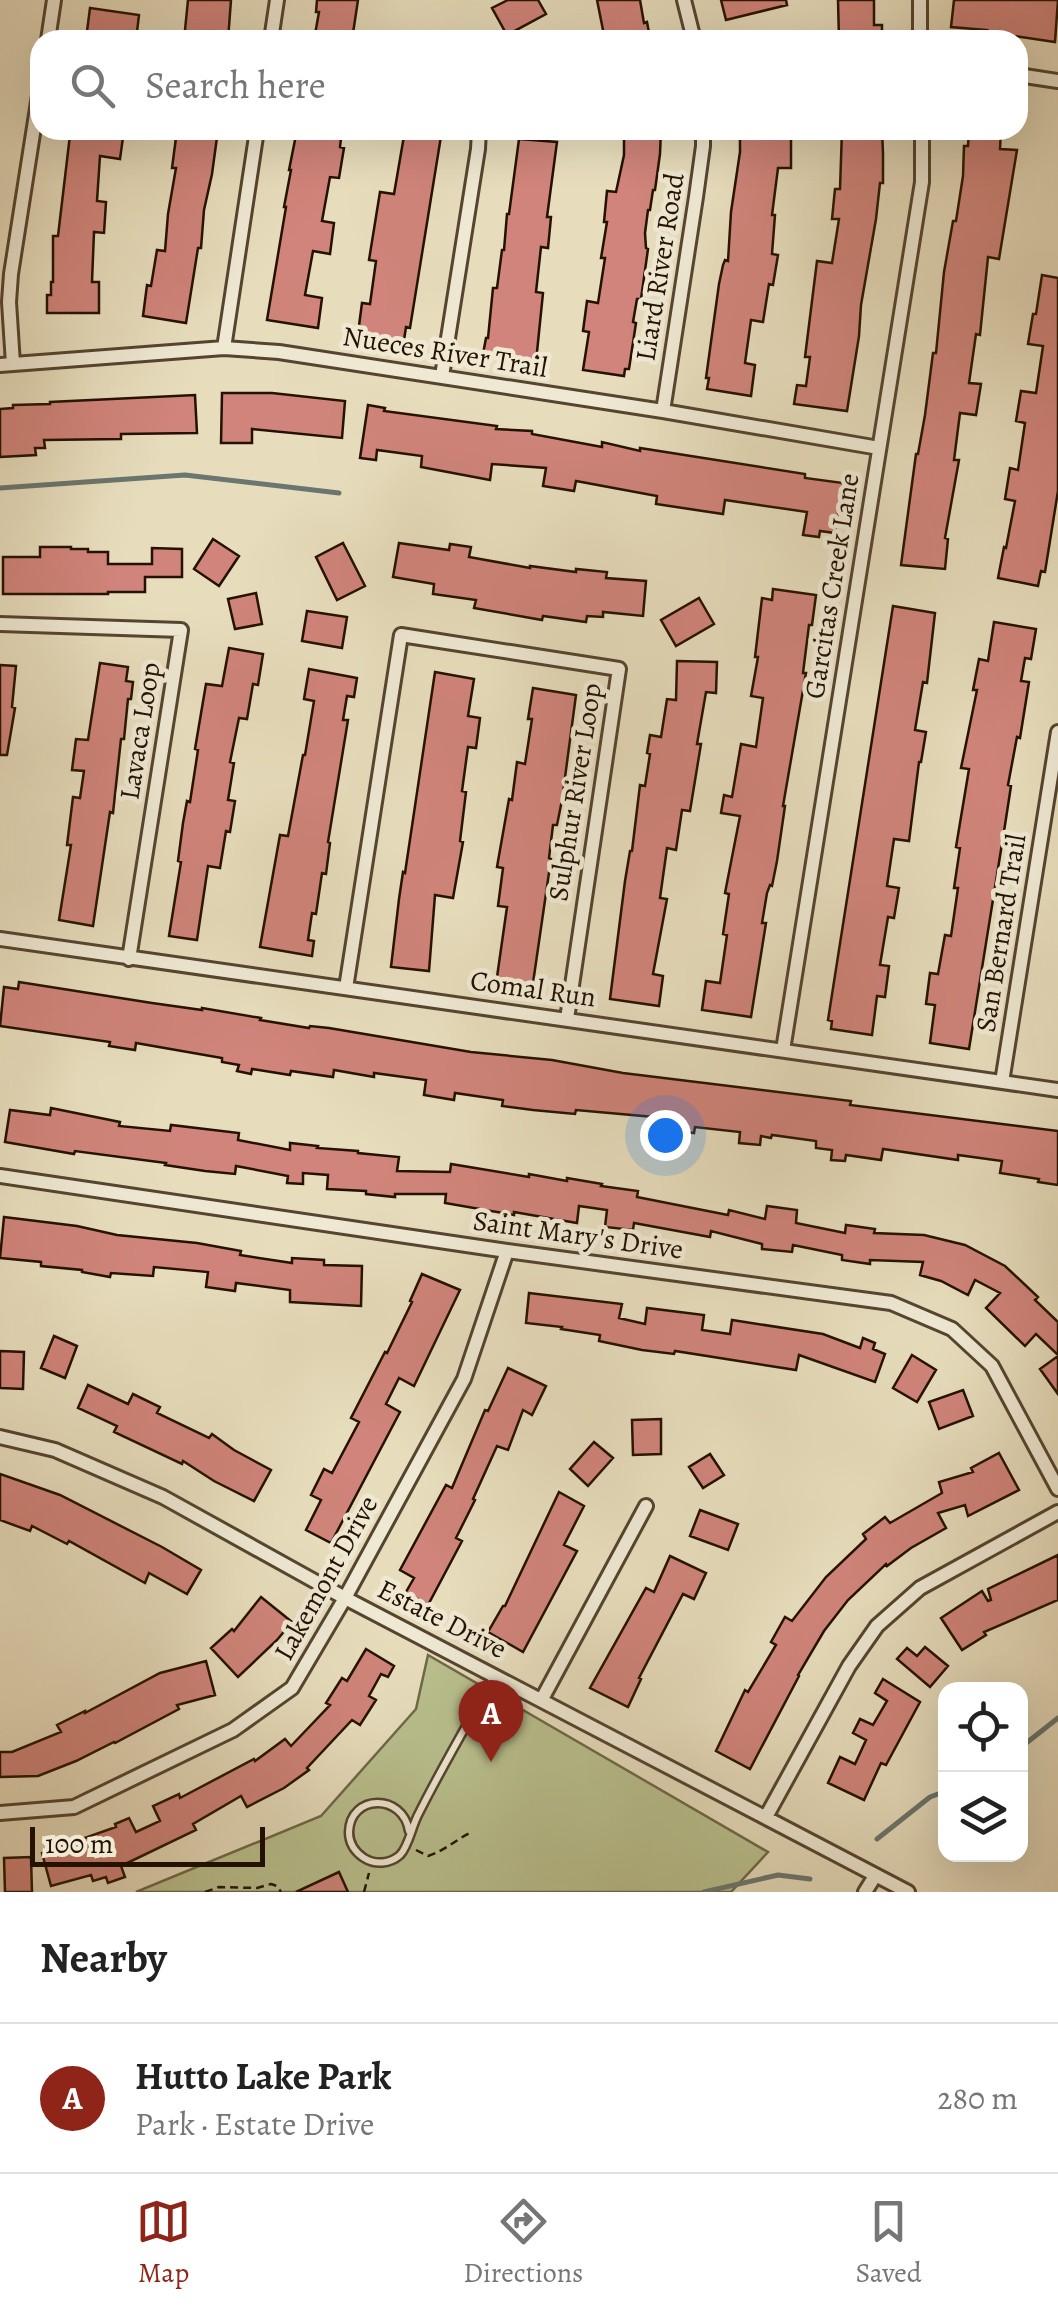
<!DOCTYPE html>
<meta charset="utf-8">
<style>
:root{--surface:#fff;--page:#f2f2f2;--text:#222;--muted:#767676;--line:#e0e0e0;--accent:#8f2418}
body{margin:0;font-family:Alegreya,serif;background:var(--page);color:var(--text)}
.controls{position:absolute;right:30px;bottom:30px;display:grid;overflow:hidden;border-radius:20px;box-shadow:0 10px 40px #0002}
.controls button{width:90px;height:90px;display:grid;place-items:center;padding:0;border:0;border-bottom:2px solid var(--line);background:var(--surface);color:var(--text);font:50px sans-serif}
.scale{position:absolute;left:30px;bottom:25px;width:235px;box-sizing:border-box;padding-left:10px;border:5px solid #241100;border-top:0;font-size:28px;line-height:35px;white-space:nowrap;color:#241100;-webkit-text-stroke:8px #efe9d4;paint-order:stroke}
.you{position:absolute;left:665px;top:1135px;width:35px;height:35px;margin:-25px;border:8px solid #fff;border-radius:50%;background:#1a73e8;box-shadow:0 0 0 15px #1a73e833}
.badge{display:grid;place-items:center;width:65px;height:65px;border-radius:50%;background:var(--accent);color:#fff;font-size:32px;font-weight:700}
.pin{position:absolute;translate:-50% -82px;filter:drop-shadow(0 2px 5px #0008)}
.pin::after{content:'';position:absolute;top:52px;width:35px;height:30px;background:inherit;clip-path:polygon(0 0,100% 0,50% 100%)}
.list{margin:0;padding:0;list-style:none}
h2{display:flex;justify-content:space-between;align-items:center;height:130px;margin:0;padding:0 40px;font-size:42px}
h2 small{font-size:32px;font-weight:400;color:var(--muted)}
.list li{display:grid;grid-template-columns:65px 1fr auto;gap:30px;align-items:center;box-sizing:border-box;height:150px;padding:0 40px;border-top:2px solid var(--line)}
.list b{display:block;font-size:38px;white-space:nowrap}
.list p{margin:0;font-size:32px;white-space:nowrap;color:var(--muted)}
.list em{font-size:32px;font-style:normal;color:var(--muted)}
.icon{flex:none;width:55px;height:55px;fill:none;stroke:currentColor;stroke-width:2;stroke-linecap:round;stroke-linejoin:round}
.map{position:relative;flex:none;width:1058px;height:1892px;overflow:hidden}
.search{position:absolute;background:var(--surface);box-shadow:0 10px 40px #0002;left:30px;right:30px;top:30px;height:110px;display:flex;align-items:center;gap:25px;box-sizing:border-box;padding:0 35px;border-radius:30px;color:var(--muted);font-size:38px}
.sheet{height:280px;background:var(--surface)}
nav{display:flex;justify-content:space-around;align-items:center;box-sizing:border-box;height:140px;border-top:2px solid var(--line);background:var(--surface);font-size:28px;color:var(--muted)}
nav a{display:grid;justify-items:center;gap:5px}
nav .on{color:var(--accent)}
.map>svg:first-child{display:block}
.green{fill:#b9c08e;stroke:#6e6847;stroke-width:2.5}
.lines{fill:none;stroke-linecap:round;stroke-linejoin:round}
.stream{stroke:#6a766f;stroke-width:5}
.building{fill:#d0847b;stroke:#241100;stroke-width:2.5}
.lane-casing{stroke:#55442f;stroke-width:11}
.street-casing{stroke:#55442f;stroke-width:18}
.path{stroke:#241100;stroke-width:2.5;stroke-dasharray:8 5;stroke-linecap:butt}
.lane{stroke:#efe9d4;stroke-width:6}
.street{stroke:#efe9d4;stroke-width:12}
.labels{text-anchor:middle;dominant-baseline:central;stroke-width:9;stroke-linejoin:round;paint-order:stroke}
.street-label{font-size:28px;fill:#241100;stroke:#efe9d4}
</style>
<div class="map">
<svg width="1058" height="1892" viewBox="0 0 1058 1892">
<rect width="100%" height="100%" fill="#e7ddbd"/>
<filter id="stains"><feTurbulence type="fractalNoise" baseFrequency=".002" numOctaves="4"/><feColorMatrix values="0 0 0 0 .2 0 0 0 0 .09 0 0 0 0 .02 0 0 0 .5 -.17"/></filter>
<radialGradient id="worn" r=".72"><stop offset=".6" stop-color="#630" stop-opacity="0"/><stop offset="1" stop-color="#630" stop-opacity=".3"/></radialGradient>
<path class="green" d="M428 1655 768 1852 731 1892H136L321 1816 416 1709Z"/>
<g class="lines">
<path class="stream" d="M0 488 185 475 339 493
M1020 1748 1058 1718
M877 1839 930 1797 946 1791
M704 1892 778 1875 810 1879"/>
</g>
<path class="building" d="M188 0H231L228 40H184Z
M317 0H358L352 40H314L319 12H316Z
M508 0H538L546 14 507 35 492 8Z
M597 0H640L644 23 647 22 650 38 639 40H605Z
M721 0H786L787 5 726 20Z
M838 0H874V25H882V40H839Z
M954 0H1058L1055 42 986 32 987 30 951 27Z
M90 8 139 15 136 40 86 39Z
M79 130H124L120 159 100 156 97 201 106 202 104 233 94 232 92 282H99V313H47V295H51V282H53V236H58L70 135 78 136Z
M177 130H218L212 174 204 210 201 248H198L186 323 143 316 147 285 151 286 157 250 165 251 168 214 176 168H172Z
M297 130H342L340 147 344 148 339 178 330 177 322 221 334 223 330 254 313 251 305 295 322 298 318 328 267 320 286 207H284L291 170H289Z
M405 130H442L410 328 406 327 404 340 358 333 362 303 370 304 376 261 369 260 380 192 394 194Z
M624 130H661L660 154 655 190H653L650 210H648L645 233 646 248 648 249 641 299H637L633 322 636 323 629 369H625L624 376 583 370 589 332 583 331 587 301 598 303 605 258H601L607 222H604L607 191 616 192 624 155Z
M842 130H882L883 153V183H880L876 219 861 305 859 336 847 411 794 404 797 385 806 386 810 357H805L817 261 832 263 839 219H832L835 189H840Z
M969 130H1001L1000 149 1017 150 999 259 988 257 980 335 976 334 969 383 981 384 976 415 960 413 954 460H959L945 538 948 539 945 569 901 565 916 454H918L925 415 933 353H936L944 272 953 221H956L963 176 964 146H968Z
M740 136 791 137V168H778L772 215H775L772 254 778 255 773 285 769 284 763 322 751 320 745 363 755 365 751 396 707 389 709 378H706L719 284 723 265 725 260 728 261 731 212 740 152Z
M519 139 557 142 547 217H551L548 248 541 247 536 292 543 293 536 362 483 354 486 338H488L493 288H497L502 250H504L507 214H509Z
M1042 275 1058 278V491L1045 572 1041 571 1038 586 998 578 1004 547 1006 548 1015 501 1005 499 1010 468 1018 470 1025 423 1016 421 1021 391 1036 393 1043 346 1028 344 1033 314H1036Z
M222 393H272L345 401 342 438 252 429V443H221Z
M195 395 197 433 121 434V439L44 440 45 448H35L36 455 0 457V409L13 408V405L50 404V402Z
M368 405 385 408 384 411 497 426 496 429 532 431V434L602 447V442L640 451V448L805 474V478L843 483 835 533 820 531 819 537 803 535 807 512 725 500 723 514 656 504 657 496 576 481 574 491 543 486 546 468 492 464 490 480 421 467 422 456 377 450 376 460 360 458Z
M213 539 239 556 219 586 194 569Z
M343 543 365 586 337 600 316 557Z
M399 543 449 550 450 544 471 547 469 557 530 568V566L576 572V569L607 572 606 578 646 581 643 616 603 612V617L587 616 586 622 543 616 542 620 474 608 476 600 433 594 434 584 393 577Z
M40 547H71V549H88V552H108V564H152V548L182 549V577H145V592H108V594H3V557H40Z
M773 589 816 595 812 625H809L803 673H806L783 806H785L777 861 772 886 770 885 767 893 762 923H766L751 1017 702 1010 706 981 720 983 727 935 723 934 729 894 725 893 740 816 721 813 724 795 732 797 741 744 756 747 763 698 751 696 758 657H755L762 598 772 600Z
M256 593 262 624 235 629 228 599Z
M699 598 714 624 676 646 661 620Z
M893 606 935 613 927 683 923 682 915 730 926 732 921 762H919L909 841 894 839 887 886 899 888 894 918 888 917 880 965 889 966 885 997 877 996 872 1035 831 1029 832 1021 828 1020Z
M307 611 347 617 342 648 302 641Z
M994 622 1036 629 1031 659 1025 658 1021 681 1029 682 1020 738 1017 737 1008 785 1011 786 1005 825 969 1049 930 1043 935 1005 926 1004 930 973 938 974 945 935 951 936 958 888H954L960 848 956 847 969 769 961 768 977 690H973L979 659 988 661Z
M229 648 263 654 258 685 253 684 247 719 239 718 230 762 234 763 228 800 235 801 230 832 226 831 220 868 208 866 197 940 169 936 181 862 178 861 183 823 187 801 190 802 198 750 195 749 206 684 222 686Z
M677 661 717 662 716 693 706 692 697 744H701L690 811 682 810 676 850 667 848 660 898 667 899 653 974 663 976 659 1006 610 999 625 881 630 851H632L640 785 645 786 650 754 647 753 650 735 661 737 667 699 676 700Z
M100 663 128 667 126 681 133 682 131 699H128L124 739H121L113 813 110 812 93 926 59 920 71 845H67L73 797 80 798 84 771 72 770 76 739 88 740Z
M0 665 16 666 12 707 15 708 7 755H0Z
M309 669 357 678 354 697 347 696 343 720H348L328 842 330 843 326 874 322 873 316 914 312 913 308 940 314 941 312 956 260 947 280 835 288 836 303 755H305L314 701 304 699Z
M435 672 474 679 468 716 480 718 476 748 468 747 462 791 466 792 460 841 463 842 453 898 435 895 429 971 391 967 399 899 403 872 405 873Z
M533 688 576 695 562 800 557 825H553L549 858 551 859 532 990 496 984 507 907 498 906 503 868 497 867 509 799 512 800 517 762 525 764 532 719H528Z
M19 982 152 1003 202 1010V1008L261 1018 260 1020 309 1028 310 1026 329 1028 471 1052 552 1060 623 1073 851 1101 850 1105 1058 1131V1185L1038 1182 1039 1179 1000 1173 1002 1161 958 1155V1160L883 1149 881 1160 846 1155 845 1161 831 1160 832 1150 816 1148V1141L772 1135 771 1138 761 1136 760 1145 739 1143 740 1132 695 1127 694 1133 664 1129 665 1118 576 1110 575 1114 533 1110 502 1106 503 1100 455 1093 454 1100 424 1095 426 1080 374 1073V1077L334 1070 333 1077 291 1071 290 1075 252 1069 251 1074 237 1071 239 1065 222 1062V1058L136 1043 135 1050 109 1046 110 1042 0 1026 4 987 18 989Z
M51 1108 120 1122 119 1126 170 1131 171 1125 239 1133 238 1140 290 1150V1143L318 1146 317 1148 358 1151V1153L399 1157 397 1171 450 1172 451 1164 529 1177V1174L567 1181V1178L602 1184 601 1186 638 1191 637 1197 728 1215 729 1210 765 1219 767 1206 797 1210 796 1223 845 1233 846 1225 875 1229 874 1233 924 1235 965 1245 1005 1266 1038 1297 1035 1300 1058 1322V1355L1036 1334 1025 1346 986 1308 1000 1293 975 1280 968 1295 941 1281 920 1275 923 1262 870 1260V1264L842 1260V1255L793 1245 792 1252 762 1249V1244L711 1231 710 1237 634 1223 633 1230 605 1227 607 1210 579 1206 577 1223 514 1212V1215L445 1203 446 1194H395V1197L366 1194V1191L327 1189 328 1175 303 1173V1184L287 1183 288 1176 236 1166 235 1174 205 1171 165 1165 166 1163 75 1151 74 1154 5 1142 10 1110 50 1115Z
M4 1217 77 1226 117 1235 197 1243 241 1251 240 1255 292 1263V1258L324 1260V1265L362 1266 361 1306 290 1302V1290L236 1283 235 1291 206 1287 208 1272 154 1267 153 1276 111 1273 110 1277 82 1272V1270L41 1266V1262L0 1258Z
M422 1274 460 1290 414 1386 399 1378 386 1404 400 1412 331 1543 306 1530 321 1500 311 1495 324 1469 332 1473 359 1422 351 1418 385 1352 387 1353 412 1302 410 1301Z
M529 1293 622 1304 619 1318 645 1324 647 1308 704 1315 702 1330 730 1334 732 1320 823 1334 860 1348 863 1338 875 1343 873 1349 885 1354 875 1382 799 1355 796 1370 675 1351 674 1354 642 1350 599 1341 600 1335 561 1329 562 1327 526 1323Z
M54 1336 77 1346 65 1378 41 1368Z
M0 1351 24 1352 23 1389 0 1388Z
M912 1355 936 1370 917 1402 893 1388Z
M1058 1356V1394L1040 1369Z
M508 1368 546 1386 532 1415 523 1410 508 1450 497 1446 473 1499 475 1500 456 1538 462 1541 428 1605 406 1592 414 1578 400 1570 446 1485 452 1488 485 1410 488 1411Z
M88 1385 128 1404 133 1394 160 1407 157 1413 209 1438 212 1434 234 1450 271 1470 254 1501 214 1481 183 1461 182 1464 114 1432 117 1426 78 1408Z
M963 1390 973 1416 939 1429 929 1402Z
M661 1419V1454L633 1455 632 1420Z
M594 1442 613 1458 588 1486 570 1469Z
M999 1453 1019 1490 968 1516 965 1505 938 1513 946 1528 911 1548 887 1566 886 1564 848 1600 824 1631 798 1675 799 1676 750 1769 716 1751 745 1690 748 1692 776 1645 771 1642 785 1617 792 1621 826 1577 866 1539 863 1534 885 1517 890 1523 942 1493 939 1482 973 1472 971 1468Z
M710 1454 724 1475 703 1488 689 1467Z
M0 1474 60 1495 162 1547 201 1570 187 1594 149 1573 145 1583 69 1541 67 1544 32 1526 30 1531 0 1520Z
M559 1492 584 1506 564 1545 577 1551 523 1652 488 1632 503 1606H505Z
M700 1510 738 1524 728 1550 690 1536Z
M1058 1555V1600L984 1632 986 1635 962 1650 941 1618 982 1591 988 1601 991 1600 988 1589Z
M670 1556 706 1573 694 1599 683 1594 639 1678 641 1679 628 1707 590 1688 646 1588 654 1592Z
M261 1597 292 1622 277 1640 238 1677 211 1648 232 1629 234 1631Z
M925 1647 948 1666 930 1687 897 1659 907 1648 917 1656Z
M366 1649 394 1666 388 1677 381 1674 369 1696 376 1700 360 1725 352 1720 307 1768 309 1770 284 1788 247 1807 241 1796 193 1824 196 1830 121 1866 125 1877 108 1883 106 1877 93 1881 91 1875 51 1886 42 1853 116 1827 115 1824 129 1818 136 1832 160 1821 153 1806 179 1794 180 1798 254 1759 255 1761 285 1739 291 1746 330 1705 326 1703 342 1678 347 1681Z
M206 1661 215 1695 177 1705 179 1709 115 1743 114 1742 76 1761 38 1776 0 1777V1752H12L61 1732 57 1725 85 1711V1713L160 1673Z
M883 1679 920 1702 886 1765 881 1763 864 1800 828 1783 840 1757 855 1764 866 1740 853 1733 860 1719 873 1725 887 1701 875 1693Z
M31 1857 32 1892H5L4 1858Z
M339 1872 348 1892H296Z"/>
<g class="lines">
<g class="lane-casing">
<path id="lane" d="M409 1831C403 1793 350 1794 349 1832 349 1843 355 1852 364 1858 375 1865 390 1864 400 1855 409 1846 412 1825 419 1813 442 1767 468 1723 493 1678"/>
</g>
<g class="street-casing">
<path id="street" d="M684 0 694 40
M48 40 54 0
M271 40 277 0
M920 40V0
M1018 75 1058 81
M224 348 257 130
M13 364 9 302 11 274 40 89
M0 365 224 348 279 352 663 411 879 448
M442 376 478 149 479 130
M663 411 696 197 703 146V130
M0 624 181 630 129 959
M0 939 1058 1090
M346 988 401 635 619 669 567 1019
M783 1050 922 182V130
M1002 1082 1058 732
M0 1176 507 1251 891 1303 952 1329 992 1366 1058 1489
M0 1437 55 1450 163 1497 345 1598 908 1892
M542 1699 646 1506
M0 1813 74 1807 233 1730 292 1688 345 1598 464 1379 507 1251
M766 1817 849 1666 877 1626 920 1588 1058 1512
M865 1892 875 1876"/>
</g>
<path class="path" d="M416 1850 428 1856C446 1850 455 1840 472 1832
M205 1892 219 1887 257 1888 271 1884 277 1886 281 1892
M364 1892 369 1873"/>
<use href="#lane" class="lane"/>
<use href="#street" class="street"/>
</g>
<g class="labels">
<g class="street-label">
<text transform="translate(660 267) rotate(-81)">Liard River Road</text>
<text transform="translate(445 352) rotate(9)">Nueces River Trail</text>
<text transform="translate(832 586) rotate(-81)">Garcitas Creek Lane</text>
<text transform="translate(140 731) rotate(-81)">Lavaca Loop</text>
<text transform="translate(575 792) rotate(-81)">Sulphur River Loop</text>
<text transform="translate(1001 933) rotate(-81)">San Bernard Trail</text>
<text transform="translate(533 989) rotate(8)">Comal Run</text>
<text transform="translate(578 1235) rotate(8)">Saint Mary's Drive</text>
<text transform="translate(326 1578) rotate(-61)">Lakemont Drive</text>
<text transform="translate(442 1619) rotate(27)">Estate Drive</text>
</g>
</g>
<rect width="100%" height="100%" filter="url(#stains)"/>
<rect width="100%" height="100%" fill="url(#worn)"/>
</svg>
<div class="controls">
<button><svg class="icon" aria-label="locate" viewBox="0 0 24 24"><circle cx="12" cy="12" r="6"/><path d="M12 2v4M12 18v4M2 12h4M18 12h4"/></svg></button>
<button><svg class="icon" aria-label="layers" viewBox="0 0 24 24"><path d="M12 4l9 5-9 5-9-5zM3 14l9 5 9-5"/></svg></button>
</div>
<div class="scale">100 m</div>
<div class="you"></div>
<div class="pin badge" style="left:491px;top:1762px">A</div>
<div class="search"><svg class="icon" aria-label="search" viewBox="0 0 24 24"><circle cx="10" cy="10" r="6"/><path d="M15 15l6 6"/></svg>Search here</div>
</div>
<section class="sheet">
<h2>Nearby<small></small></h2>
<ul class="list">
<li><span class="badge">A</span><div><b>Hutto Lake Park</b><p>Park · Estate Drive</p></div><em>280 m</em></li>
</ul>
</section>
<nav>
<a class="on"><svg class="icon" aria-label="map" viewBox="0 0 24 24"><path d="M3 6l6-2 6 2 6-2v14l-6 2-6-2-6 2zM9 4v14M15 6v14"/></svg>Map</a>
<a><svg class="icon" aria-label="directions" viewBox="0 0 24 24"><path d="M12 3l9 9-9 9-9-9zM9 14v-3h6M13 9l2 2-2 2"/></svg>Directions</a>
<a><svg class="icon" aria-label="saved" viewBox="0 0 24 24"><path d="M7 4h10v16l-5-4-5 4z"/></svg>Saved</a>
</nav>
